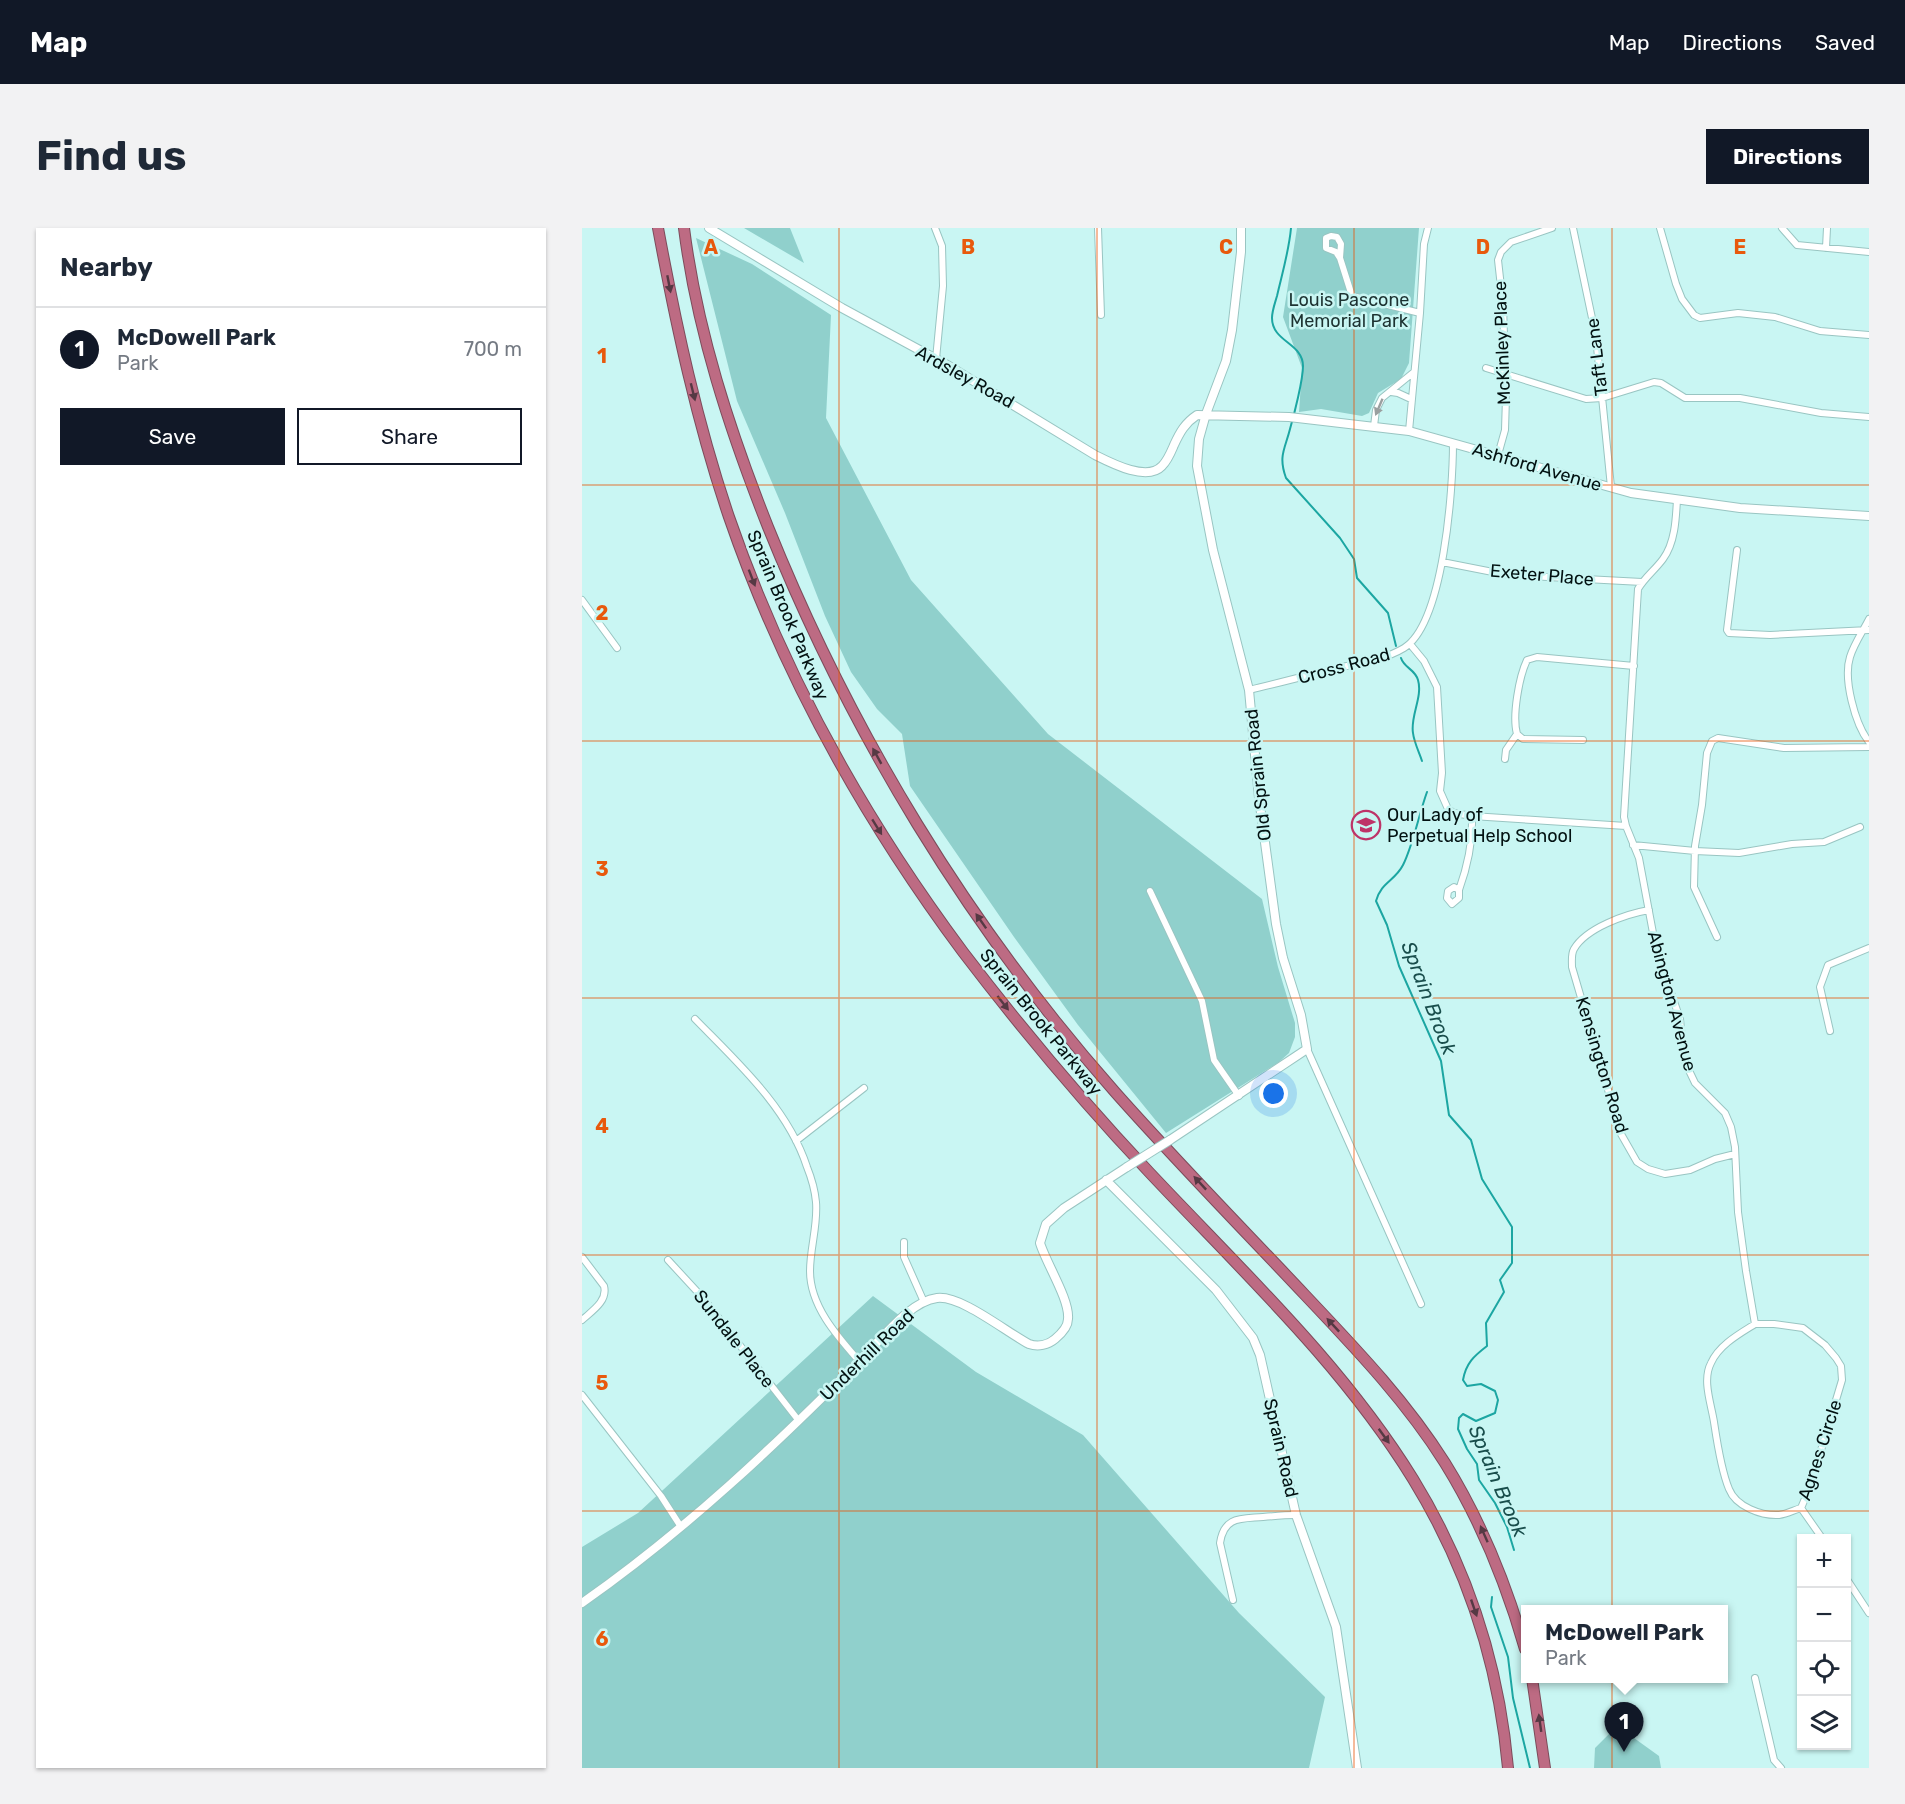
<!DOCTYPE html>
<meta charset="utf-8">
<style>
:root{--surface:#fff;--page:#f2f2f3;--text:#1f2937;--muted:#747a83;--line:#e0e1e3;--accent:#111827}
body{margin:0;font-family:Rubik,sans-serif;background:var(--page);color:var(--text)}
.controls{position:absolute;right:18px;bottom:18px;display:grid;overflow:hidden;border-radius:0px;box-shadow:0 2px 4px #0004}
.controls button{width:54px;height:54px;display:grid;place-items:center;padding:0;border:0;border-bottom:2px solid var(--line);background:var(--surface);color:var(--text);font:30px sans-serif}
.you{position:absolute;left:692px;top:866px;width:21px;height:21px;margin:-15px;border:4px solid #fff;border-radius:50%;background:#1a73e8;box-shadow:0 0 0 9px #1a73e833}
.badge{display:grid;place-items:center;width:39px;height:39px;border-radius:50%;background:var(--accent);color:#fff;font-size:20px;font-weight:700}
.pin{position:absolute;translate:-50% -50px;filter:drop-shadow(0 2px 3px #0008)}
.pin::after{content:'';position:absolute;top:32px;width:21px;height:18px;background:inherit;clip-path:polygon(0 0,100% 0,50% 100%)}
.popup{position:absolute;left:939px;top:1377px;width:207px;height:78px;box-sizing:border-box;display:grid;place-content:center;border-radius:0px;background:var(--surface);filter:drop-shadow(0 2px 4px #0005);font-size:20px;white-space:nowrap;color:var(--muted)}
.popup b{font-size:22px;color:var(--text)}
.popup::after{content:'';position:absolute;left:50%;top:100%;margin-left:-12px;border:12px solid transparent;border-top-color:var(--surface)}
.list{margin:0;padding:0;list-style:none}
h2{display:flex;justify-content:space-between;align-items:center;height:78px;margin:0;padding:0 24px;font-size:26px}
h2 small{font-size:20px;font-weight:400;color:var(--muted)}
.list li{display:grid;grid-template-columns:39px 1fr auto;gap:18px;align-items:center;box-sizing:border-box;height:84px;padding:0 24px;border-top:2px solid var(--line)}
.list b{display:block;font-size:22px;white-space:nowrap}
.list p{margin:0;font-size:20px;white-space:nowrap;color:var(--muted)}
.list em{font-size:20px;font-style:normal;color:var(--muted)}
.actions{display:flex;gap:12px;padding:18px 24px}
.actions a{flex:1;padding:14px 0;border:2px solid var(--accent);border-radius:0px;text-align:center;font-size:21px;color:var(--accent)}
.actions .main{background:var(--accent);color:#fff}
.icon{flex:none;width:33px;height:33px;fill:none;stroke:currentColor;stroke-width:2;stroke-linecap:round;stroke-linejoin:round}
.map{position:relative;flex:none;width:1287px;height:1540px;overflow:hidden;border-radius:0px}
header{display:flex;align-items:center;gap:36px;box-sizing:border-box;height:84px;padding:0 30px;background:var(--accent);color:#fff}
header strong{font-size:28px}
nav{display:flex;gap:33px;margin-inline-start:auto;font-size:21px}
.intro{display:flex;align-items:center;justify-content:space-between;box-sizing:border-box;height:144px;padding:0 36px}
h1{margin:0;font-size:42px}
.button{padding:15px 27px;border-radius:0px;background:var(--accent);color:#fff;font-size:21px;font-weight:700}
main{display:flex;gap:36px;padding:0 36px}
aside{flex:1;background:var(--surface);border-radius:0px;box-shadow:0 2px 4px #0004}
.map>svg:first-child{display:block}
.green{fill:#90d0cc}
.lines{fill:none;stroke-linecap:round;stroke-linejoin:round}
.stream{stroke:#1ca6a2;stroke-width:2}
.street-casing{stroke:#99c5c2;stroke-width:8}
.secondary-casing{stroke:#99c5c2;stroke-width:10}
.highway-casing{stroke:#7c4c5b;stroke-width:12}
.street{stroke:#fff;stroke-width:6}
.secondary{stroke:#fff;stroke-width:8}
.highway{stroke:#bd6b83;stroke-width:10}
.secondary-bridge-casing{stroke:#99c5c2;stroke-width:10;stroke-linecap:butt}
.secondary-bridge{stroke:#fff;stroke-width:8}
.oneway{fill:#563944}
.oneway2{fill:#9aa0a0}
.grid{fill:none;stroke:#e8590c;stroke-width:1.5;stroke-opacity:0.55}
.labels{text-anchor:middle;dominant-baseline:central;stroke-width:5;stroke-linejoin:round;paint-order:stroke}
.park-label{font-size:18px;fill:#1d3231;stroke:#c9f6f3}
.street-label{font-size:18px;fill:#021111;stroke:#c9f6f3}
.poi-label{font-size:18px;fill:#021111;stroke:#c9f6f3;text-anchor:start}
.water-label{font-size:20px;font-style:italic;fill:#194e4c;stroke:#c9f6f3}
.grid-label{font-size:20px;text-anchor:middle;font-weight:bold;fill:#e8590c;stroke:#c9f6f3;stroke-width:5;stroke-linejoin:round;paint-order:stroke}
</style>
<header>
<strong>Map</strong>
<nav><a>Map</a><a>Directions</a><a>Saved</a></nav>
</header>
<div class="intro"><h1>Find us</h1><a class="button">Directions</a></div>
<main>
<aside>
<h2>Nearby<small></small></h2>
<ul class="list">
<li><span class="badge">1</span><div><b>McDowell Park</b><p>Park</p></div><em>700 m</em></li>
</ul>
<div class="actions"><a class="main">Save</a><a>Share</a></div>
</aside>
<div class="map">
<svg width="1287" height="1540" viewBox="0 0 1287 1540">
<rect width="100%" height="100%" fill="#c9f6f3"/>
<path class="green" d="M162 0H208L222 35Z
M715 0H837L827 135 819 151 796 165 787 185 780 188 739 181 717 184 720 140 701 89Z
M114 10 170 36 249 87 244 190 329 352 466 506 680 671 696 739 713 795V809L707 825 697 834 584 905 496 797 432 709 328 558 320 506 295 481 269 444 243 388 203 285 155 173Z
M291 1068 394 1144 501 1207 657 1385 743 1469 727 1540H0V1319L56 1285Z
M1028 1505 1052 1510 1077 1528 1079 1540H1012L1013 1520Z"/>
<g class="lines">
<path class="stream" d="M709 0C707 23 700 46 695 68 693 75 690 83 690 90 690 114 721 115 721 138 721 152 712 187 708 201 703 221 696 228 704 250L758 310 772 331 775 350 806 385 814 418
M819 430C822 440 833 441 836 452 841 469 828 488 831 505 832 514 837 524 840 533
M845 564C837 586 831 617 821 637 813 653 799 654 794 673L805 697 817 738 859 833 867 887 889 912 900 951 930 999V1035L918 1052 922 1064 904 1095 905 1118C892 1128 884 1135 881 1152L885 1158 899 1156 913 1163 916 1172 913 1185 894 1193 881 1186 877 1190 876 1201 885 1221 895 1236 897 1252 913 1275 925 1299 932 1322
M910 1369 909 1379 926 1429 931 1470 948 1540"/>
<g class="street-casing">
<path id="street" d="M353 0 360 18 361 58 354 131
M516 0 519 87
M991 0 1014 109 1029 259
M1078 0 1094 56 1100 71 1112 87 1118 90 1156 85 1193 89 1238 103 1287 107
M1200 0 1215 17 1287 24
M749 8 755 9 759 16 758 30 754 24 744 20V10Z
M1244 20 1245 0
M758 30 770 68 838 85
M904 140 1004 171 1020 170 1072 154 1079 155 1103 170H1158L1239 185 1287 189
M809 164 816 165 829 171
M792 198 794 182 800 170 832 144
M827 203 838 85 842 16 846 0
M916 227 923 202 924 169 921 77 916 32 919 24 929 14 970 0
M1095 271C1094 291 1093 315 1081 331 1073 342 1063 349 1056 361L1042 589 1044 598 1057 630 1074 721 1098 791 1102 832 1113 855 1143 885 1149 899 1153 919 1156 984 1164 1043 1173 1096
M1155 322 1145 402 1147 405 1188 407 1287 402
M860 334 926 347 1060 354
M0 372 35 420
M1287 391C1281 403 1272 416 1268 429 1261 451 1273 496 1287 514
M828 416 842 433 855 459 860 545 858 563 866 581 872 585 890 588 1044 598
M667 462C697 455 726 447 756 440 778 435 802 432 822 420 862 395 871 260 871 215
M935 506C930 488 937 449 945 432L955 429 1052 438
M935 506 941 511 1001 512
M923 531 924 522 935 506
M1051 617 1113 623 1157 625 1210 616 1242 614 1278 599
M872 659 877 662V670L870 676 865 670 866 663Z
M877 662C886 637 891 615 890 588
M568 663 620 773 632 832 657 868
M1067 682C1044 686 1004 700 992 721 989 726 990 733 990 739L1039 906 1055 934 1066 941 1083 946 1108 942 1133 931 1153 926
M1135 709 1112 659 1113 618 1120 577 1125 525 1130 513 1136 510 1202 520 1287 519
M113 791C155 834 206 880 225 939 229 949 233 963 234 974 236 997 228 1020 228 1043 228 1078 255 1108 277 1133
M1248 803 1238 759 1246 737 1287 720
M725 821 839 1076
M214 913 282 860
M322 1014V1029L342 1074
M0 1029 22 1058C26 1073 10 1083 0 1092
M86 1032 121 1070 217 1193
M1173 1096H1192L1221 1100 1243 1117 1254 1130 1259 1138 1260 1152 1228 1259 1219 1280C1212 1282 1205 1286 1197 1287 1180 1288 1154 1279 1147 1261 1139 1242 1135 1214 1132 1194 1129 1175 1120 1152 1129 1135 1137 1117 1157 1106 1173 1096Z
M0 1167 79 1268 99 1299
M1219 1280 1240 1310
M1264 1350 1287 1385
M651 1372 638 1315C642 1288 659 1291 681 1289 692 1288 703 1287 714 1287
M1173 1450 1192 1532 1199 1540"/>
</g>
<g class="secondary-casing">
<path id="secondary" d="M127 0 260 80 367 138 513 227C529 235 565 254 580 238 586 232 589 224 592 217 598 204 603 195 615 187L707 189 827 203 1049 265 1158 280 1287 288
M588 912 725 821 719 787 701 730 694 696 677 570 667 462 631 322 615 238 617 211 624 186 644 133 650 102 659 24V0
M524 952 634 1062 671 1110 678 1127 714 1287 754 1399 775 1540
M0 1375C104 1302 195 1216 284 1126 302 1108 329 1073 355 1070 379 1067 424 1104 447 1116 456 1119 466 1117 473 1111 479 1106 486 1099 486 1091 488 1072 464 1035 458 1015L464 996 482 980 545 939"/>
</g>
<g class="highway-casing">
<path id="highway" d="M76 0C94 97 115 195 147 289 201 446 282 591 381 724 439 800 501 874 567 944 659 1042 760 1136 831 1251 885 1339 917 1438 926 1540
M102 0C115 103 148 203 186 299 269 505 386 698 533 864 595 934 660 1000 723 1067 774 1121 824 1173 863 1235 899 1293 924 1355 943 1421
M950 1450 963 1540"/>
</g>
<use href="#street" class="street"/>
<use href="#secondary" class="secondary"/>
<use href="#highway" class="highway"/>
<g class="secondary-bridge-casing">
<path id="secondary-bridge" d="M545 939 588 912"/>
</g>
<use href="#secondary-bridge" class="secondary-bridge"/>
</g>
<defs><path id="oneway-solid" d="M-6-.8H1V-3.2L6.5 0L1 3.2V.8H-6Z" transform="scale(1.5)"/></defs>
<g class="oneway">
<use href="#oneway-solid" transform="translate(87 56) rotate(79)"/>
<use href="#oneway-solid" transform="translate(111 164) rotate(76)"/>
<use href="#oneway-solid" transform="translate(170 350) rotate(69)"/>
<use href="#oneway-solid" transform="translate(295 528) rotate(-119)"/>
<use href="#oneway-solid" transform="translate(295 599) rotate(58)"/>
<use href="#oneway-solid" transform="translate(399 693) rotate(-125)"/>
<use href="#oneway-solid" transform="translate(421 775) rotate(52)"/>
<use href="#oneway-solid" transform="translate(618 955) rotate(-133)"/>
<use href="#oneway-solid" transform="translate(751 1097) rotate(-133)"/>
<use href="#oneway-solid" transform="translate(802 1208) rotate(54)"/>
<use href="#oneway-solid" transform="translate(902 1306) rotate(-114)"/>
<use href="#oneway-solid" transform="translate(892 1380) rotate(71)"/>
<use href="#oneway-solid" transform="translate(958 1495) rotate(-98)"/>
</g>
<use class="oneway2" href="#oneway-solid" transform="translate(797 179) rotate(113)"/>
<path class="grid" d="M257 0V1540M515 0V1540M772 0V1540M1030 0V1540M0 257H1287M0 513H1287M0 770H1287M0 1027H1287M0 1283H1287"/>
<defs>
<g id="school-ring" transform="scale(1.5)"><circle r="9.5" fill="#c9f6f3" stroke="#be3368" stroke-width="1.5"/><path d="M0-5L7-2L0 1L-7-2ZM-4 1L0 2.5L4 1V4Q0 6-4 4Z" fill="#be3368"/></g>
</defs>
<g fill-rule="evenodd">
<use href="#school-ring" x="784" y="597"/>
</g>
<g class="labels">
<g class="park-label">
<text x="767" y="72">Louis Pascone<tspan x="767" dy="21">Memorial Park</tspan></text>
</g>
<g class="street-label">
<text transform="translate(920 115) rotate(-92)">McKinley Place</text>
<text transform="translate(1015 129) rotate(-97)">Taft Lane</text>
<text transform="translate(383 149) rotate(29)">Ardsley Road</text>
<text transform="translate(955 239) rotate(16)">Ashford Avenue</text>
<text transform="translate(960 347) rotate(5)">Exeter Place</text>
<text transform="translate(206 387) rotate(67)">Sprain Brook Parkway</text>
<text transform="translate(762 438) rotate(-15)">Cross Road</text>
<text transform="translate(676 547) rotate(-96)">Old Sprain Road</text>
<text transform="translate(1090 773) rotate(75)">Abington Avenue</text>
<text transform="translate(459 794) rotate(51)">Sprain Brook Parkway</text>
<text transform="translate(1020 837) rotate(73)">Kensington Road</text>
<text transform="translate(152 1111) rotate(52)">Sundale Place</text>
<text transform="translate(285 1127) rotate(-44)">Underhill Road</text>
<text transform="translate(699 1220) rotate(77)">Sprain Road</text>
<text transform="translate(1238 1222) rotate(-72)">Agnes Circle</text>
</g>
<g class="poi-label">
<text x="805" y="587">Our Lady of<tspan x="805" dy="21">Perpetual Help School</tspan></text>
</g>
<g class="water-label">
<text transform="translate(847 770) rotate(69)">Sprain Brook</text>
<text transform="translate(916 1253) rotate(67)">Sprain Brook</text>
</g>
</g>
<g class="grid-label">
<text x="129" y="26">A</text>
<text x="386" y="26">B</text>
<text x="644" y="26">C</text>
<text x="901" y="26">D</text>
<text x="1158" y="26">E</text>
<text x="20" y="135">1</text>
<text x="20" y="392">2</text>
<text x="20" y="648">3</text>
<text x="20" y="905">4</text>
<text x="20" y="1162">5</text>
<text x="20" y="1418">6</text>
</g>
</svg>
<div class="controls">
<button>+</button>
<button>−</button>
<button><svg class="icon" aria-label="locate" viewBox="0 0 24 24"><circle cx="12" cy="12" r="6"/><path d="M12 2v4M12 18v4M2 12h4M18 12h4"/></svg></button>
<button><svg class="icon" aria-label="layers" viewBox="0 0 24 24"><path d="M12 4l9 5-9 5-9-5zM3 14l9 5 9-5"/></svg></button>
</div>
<div class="you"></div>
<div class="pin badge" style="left:1042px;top:1524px">1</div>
<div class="popup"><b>McDowell Park</b>Park</div>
</div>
</main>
